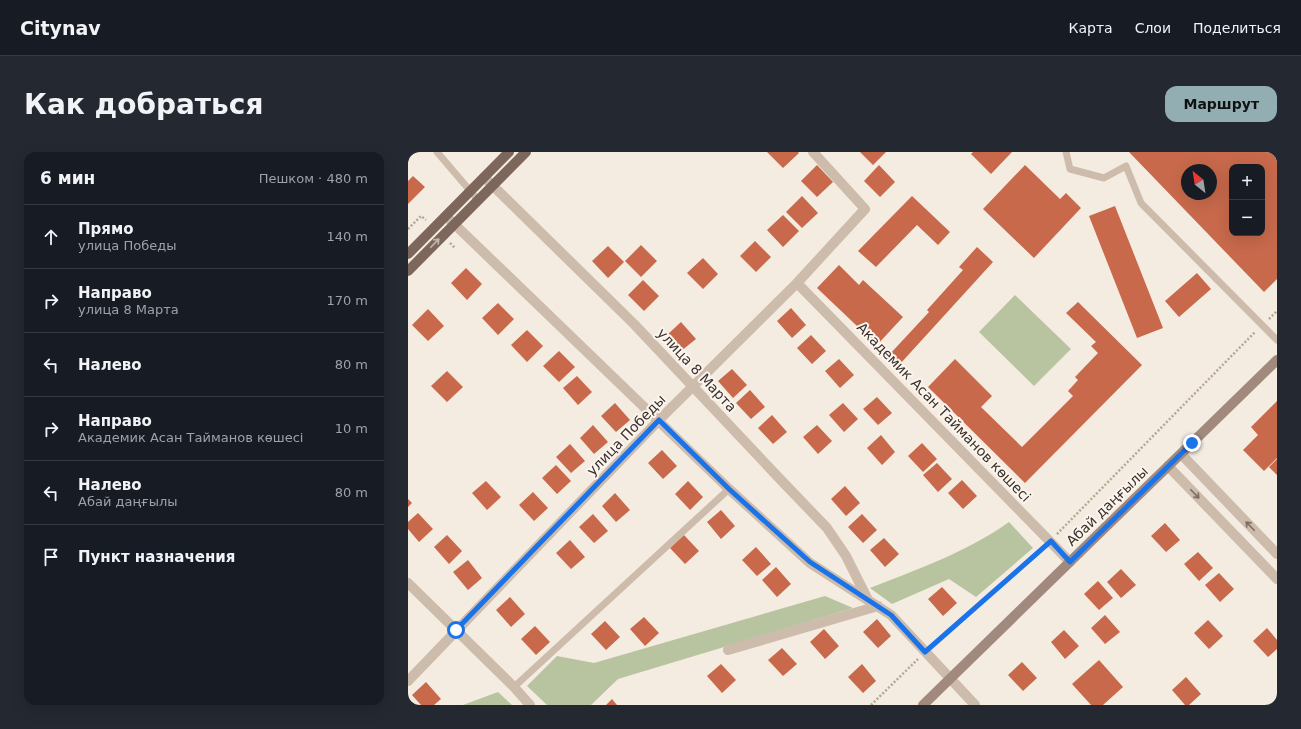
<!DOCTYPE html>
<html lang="ru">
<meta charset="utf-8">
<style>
:root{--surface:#171b24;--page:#242831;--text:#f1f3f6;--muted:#9ea1a6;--line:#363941;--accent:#92aeb2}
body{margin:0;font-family:"DejaVu Sans",sans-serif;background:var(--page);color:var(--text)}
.controls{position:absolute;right:12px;top:12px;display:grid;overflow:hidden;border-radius:8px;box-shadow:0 4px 16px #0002}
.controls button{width:36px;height:36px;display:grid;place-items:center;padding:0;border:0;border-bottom:1px solid var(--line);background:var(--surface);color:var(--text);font:20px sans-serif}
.compass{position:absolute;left:773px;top:12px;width:36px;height:36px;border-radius:50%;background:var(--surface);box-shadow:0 4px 16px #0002;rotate:330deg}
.stop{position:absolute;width:12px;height:12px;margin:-9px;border:3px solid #1a73e8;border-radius:50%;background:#fff}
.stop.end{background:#1a73e8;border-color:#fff;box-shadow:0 1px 4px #0008}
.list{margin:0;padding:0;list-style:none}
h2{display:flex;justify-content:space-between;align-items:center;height:52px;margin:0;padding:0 16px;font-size:17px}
h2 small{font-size:13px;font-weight:400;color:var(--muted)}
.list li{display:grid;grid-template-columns:26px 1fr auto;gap:12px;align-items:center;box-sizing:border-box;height:64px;padding:0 16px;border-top:1px solid var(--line)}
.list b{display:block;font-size:15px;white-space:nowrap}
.list p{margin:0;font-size:13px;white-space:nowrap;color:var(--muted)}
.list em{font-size:13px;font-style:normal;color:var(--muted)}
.icon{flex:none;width:22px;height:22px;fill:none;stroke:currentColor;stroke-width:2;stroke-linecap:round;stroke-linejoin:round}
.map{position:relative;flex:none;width:869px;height:553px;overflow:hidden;border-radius:12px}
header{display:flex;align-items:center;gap:24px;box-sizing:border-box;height:56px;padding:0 20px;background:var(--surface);border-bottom:1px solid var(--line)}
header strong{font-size:19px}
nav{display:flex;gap:22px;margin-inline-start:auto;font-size:14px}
.intro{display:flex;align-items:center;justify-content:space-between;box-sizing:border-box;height:96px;padding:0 24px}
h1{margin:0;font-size:28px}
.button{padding:10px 18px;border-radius:12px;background:var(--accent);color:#111;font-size:14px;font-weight:700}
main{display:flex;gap:24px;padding:0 24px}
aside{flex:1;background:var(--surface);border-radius:12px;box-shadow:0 4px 16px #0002}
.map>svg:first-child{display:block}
.green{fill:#b8c4a0}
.building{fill:#c8694b;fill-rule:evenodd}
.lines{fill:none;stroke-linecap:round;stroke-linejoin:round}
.path{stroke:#b9a596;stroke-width:2.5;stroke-dasharray:2 2;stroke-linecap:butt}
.service{stroke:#cdbbac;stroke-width:7}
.minor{stroke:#cdbbac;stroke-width:10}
.secondary{stroke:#a18a7d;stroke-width:10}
.primary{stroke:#7d675c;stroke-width:10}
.oneway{stroke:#c2b5ac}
.oneway2{stroke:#7d6f65}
.route{stroke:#1a73e8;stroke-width:5}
.labels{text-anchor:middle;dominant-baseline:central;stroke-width:4;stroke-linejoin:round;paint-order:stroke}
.street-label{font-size:14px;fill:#3b302b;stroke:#fbf5ee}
</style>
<header>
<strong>Citynav</strong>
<nav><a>Карта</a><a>Слои</a><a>Поделиться</a></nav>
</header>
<div class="intro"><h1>Как добраться</h1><a class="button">Маршрут</a></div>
<main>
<aside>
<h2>6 мин<small>Пешком · 480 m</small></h2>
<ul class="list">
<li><svg class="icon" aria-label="ahead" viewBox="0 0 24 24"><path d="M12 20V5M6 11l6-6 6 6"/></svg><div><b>Прямо</b><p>улица Победы</p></div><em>140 m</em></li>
<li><svg class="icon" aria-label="right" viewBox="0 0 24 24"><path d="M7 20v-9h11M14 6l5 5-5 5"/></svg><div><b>Направо</b><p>улица 8 Марта</p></div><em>170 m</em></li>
<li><svg class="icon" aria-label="left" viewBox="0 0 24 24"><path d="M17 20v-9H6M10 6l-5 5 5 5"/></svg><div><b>Налево</b></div><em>80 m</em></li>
<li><svg class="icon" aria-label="right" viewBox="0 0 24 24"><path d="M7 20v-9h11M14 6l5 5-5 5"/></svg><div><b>Направо</b><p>Академик Асан Тайманов көшесі</p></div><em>10 m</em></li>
<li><svg class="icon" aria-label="left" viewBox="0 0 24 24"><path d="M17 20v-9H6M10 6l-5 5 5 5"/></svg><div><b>Налево</b><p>Абай даңғылы</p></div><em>80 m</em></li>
<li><svg class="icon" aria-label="arrive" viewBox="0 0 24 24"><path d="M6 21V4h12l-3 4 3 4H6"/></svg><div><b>Пункт назначения</b></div></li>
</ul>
</aside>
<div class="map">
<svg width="869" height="553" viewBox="0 0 869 553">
<rect width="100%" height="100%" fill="#f4ebe1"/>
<path class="green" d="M607 143 663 197 626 234 571 180Z
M601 370 625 396 568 445 541 427 484 452 462 436C510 417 559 400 601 370Z
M417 444 445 456 210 527 183 553H139L119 534 149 504 186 511Z
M90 540 104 553H55Z"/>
<path class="building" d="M359 0H390L391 1 375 16Z
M452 0H478L465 13Z
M565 0H604L583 22 563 2Z
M721 0H869V127L856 140ZM824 15H854V81H824ZM779 18H803V42H779Z
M409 13 425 30 409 45 393 29Z
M471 13 487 30 472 45 456 29Z
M617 13 652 47 658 41 673 56 626 106 575 57Z
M5 24 17 35 0 52V29Z
M394 44 410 61 394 76 378 60Z
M504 44 542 80 530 93 509 73 468 115 450 99Z
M707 54 755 176 729 186 681 64Z
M375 63 391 79 375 95 359 78Z
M347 89 363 105 348 120 332 104Z
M233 93 249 109 233 125 217 109Z
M200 94 216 110 200 126 184 109Z
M569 95 585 110 492 212 481 203 521 160 519 158 555 118 551 115Z
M295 106 310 122 295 137 279 121Z
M431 113 451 133 455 128 495 165 469 193 409 136Z
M58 116 74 132 59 148 43 131Z
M789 121 803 137 771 165 757 149Z
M235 128 251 144 236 159 220 143Z
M670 150 734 213 617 331 520 235 547 207 584 244 573 255 614 295 665 244 660 239 670 228 667 225 690 201 683 194 688 190 658 161Z
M90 151 106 167 90 183 74 166Z
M383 156 398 173 384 186 369 169Z
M20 157 36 174 20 189 4 173Z
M273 170 288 187 273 199 259 183Z
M119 178 135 194 119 210 103 193Z
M403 183 418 199 404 212 389 196Z
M151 199 167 215 151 230 135 214Z
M431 207 446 223 432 236 417 219Z
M324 217 339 233 325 246 310 229Z
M39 219 55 235 39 250 23 234Z
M169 224 184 240 170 253 155 236Z
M342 238 357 255 343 267 328 251Z
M469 245 484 261 470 273 455 257Z
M869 249V306L856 319 835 298 850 283 843 275Z
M207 251 222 268 208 280 193 264Z
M435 251 450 267 436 280 421 263Z
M364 263 379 280 365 292 350 276Z
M185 273 200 290 186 302 172 286Z
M409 273 424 289 410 302 395 285Z
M473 283 487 300 474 313 459 296Z
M514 291 529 307 515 320 500 304Z
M162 292 177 309 163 321 148 305Z
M254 298 269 314 255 327 240 311Z
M869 307V323L861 315Z
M529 311 544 327 530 340 515 323Z
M148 313 163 329 149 342 134 326Z
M554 328 569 344 555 357 540 341Z
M78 329 93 345 79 358 64 341Z
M280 329 295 345 282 358 267 342Z
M437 334 452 351 438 364 423 347Z
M125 340 140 356 126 369 111 353Z
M207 341 222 358 208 370 194 354Z
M0 347 4 351 0 355Z
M313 358 327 374 313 387 299 370Z
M10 361 25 377 11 390 0 377V370Z
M185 362 200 379 186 391 171 375Z
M454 362 469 378 455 391 440 375Z
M757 371 772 388 758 400 743 384Z
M39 383 54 399 41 412 26 395Z
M276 383 291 399 277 412 262 396Z
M476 386 491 402 477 415 462 398Z
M162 388 177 405 163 417 148 401Z
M348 395 363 412 349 424 334 408Z
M790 400 805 416 791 429 776 412Z
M60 408 74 426 60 438 45 420Z
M368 415 383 432 369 445 354 428Z
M713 417 728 433 713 446 699 430Z
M811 421 826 437 812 450 797 433Z
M690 429 705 446 691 458 676 442Z
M534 435 549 451 535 464 520 447Z
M102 445 117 462 103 475 88 458Z
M697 463 712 480 697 492 683 476Z
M236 465 251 481 237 494 222 477Z
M469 467 483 484 470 496 455 480Z
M800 468 815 484 801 497 786 481Z
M197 469 212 485 198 498 183 482Z
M127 474 142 490 128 503 113 487Z
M859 476 869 488V497L860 505 845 489Z
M416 477 431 494 417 507 402 490Z
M656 478 671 494 657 507 643 490Z
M374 496 389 512 375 524 360 508Z
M691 508 715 535 695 553H683L664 532Z
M614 510 629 526 615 539 600 523Z
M313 512 328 528 314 541 299 524Z
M454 512 468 529 455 541 440 525Z
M778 525 793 542 781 553H777L764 538Z
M18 530 33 547 26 553H13L4 543Z
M204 547 209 553H198Z"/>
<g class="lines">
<path class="path" d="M0 77 13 64 18 68
M42 91 47 96
M861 167 869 159
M649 382 847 180
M526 493 634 397
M463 553 510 507"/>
<path class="service" d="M29 0 70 48
M658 0 662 17 696 26 718 14 733 51 869 188
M106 535 321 337"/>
<path class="minor" d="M76 25 226 172 371 326 419 376 438 404 460 448
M38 64 321 337 402 411 483 463 567 553
M389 131 662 410
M773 302 869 402
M760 314 869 427
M0 431 106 535 122 553
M320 498 470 454
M0 529 251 268 389 131 457 57 405 0"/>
<path class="secondary" d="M515 553 869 208"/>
<path class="primary" d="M0 102 101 0
M0 119 118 0"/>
</g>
<defs><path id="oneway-shaft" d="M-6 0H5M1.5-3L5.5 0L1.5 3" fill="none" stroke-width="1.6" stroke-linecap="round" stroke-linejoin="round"/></defs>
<use class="oneway" href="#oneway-shaft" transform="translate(27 91) rotate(-46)"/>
<g class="oneway2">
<use href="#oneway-shaft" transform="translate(787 342) rotate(46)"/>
<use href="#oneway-shaft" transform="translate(842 374) rotate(-134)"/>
</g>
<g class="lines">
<path class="route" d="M48 478 251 268 321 337 402 410 483 463 517 500 643 389 662 410 784 291"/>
</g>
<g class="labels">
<g class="street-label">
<text transform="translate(289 218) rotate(47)">улица 8 Марта</text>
<text transform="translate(536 260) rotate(46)">Академик Асан Тайманов көшесі</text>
<text transform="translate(218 283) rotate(-46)">улица Победы</text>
<text transform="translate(699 354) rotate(-44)">Абай даңғылы</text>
</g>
</g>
</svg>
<div class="controls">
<button>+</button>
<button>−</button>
</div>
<svg class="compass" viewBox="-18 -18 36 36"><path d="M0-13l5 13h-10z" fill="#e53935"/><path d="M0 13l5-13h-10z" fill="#9ea1a6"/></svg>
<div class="stop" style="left:48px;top:478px"></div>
<div class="stop end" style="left:784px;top:291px"></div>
</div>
</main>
